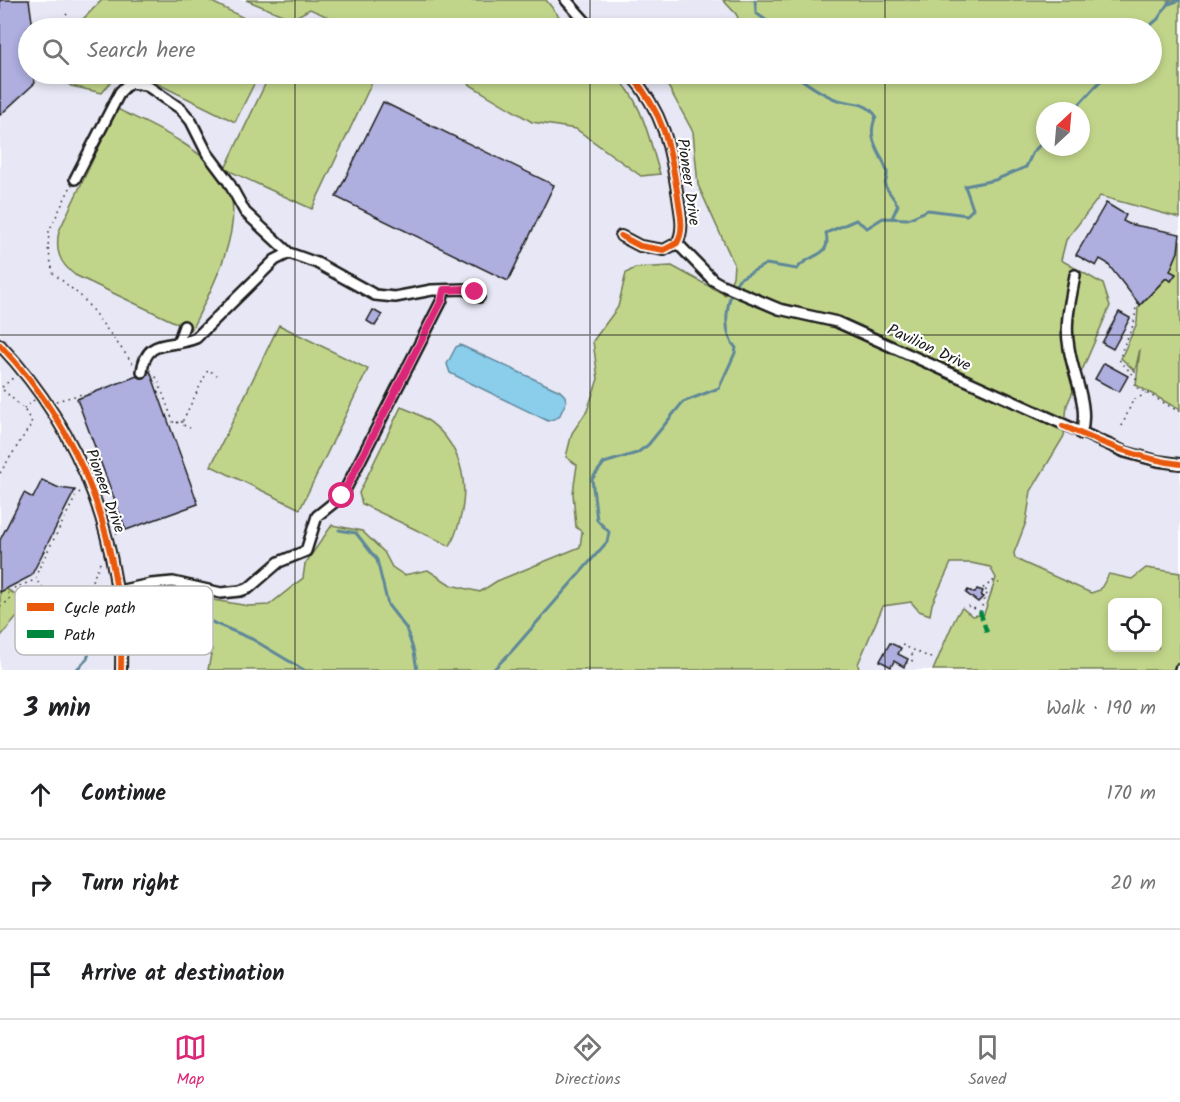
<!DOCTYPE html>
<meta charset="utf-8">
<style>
:root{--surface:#fff;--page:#f6f6f6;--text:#202124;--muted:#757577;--line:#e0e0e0;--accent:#db2777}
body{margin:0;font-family:Kalam,sans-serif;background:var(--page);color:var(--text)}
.controls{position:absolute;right:18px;bottom:18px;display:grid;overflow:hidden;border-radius:9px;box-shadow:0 3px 9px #0003}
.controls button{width:54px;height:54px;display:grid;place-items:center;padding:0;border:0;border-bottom:2px solid var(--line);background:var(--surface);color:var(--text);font:30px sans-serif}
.compass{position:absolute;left:1036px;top:102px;width:54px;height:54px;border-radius:50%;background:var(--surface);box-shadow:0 3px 9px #0003;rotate:26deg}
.stop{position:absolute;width:18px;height:18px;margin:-14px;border:4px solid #db2777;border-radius:50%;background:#fff}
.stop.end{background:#db2777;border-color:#fff;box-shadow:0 2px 6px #0008}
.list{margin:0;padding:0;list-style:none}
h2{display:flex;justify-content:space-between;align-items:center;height:78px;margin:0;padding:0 24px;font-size:26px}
h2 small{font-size:20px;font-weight:400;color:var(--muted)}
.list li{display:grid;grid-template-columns:39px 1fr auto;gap:18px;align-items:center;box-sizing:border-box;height:90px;padding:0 24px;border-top:2px solid var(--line)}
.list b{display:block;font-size:22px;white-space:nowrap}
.list em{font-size:20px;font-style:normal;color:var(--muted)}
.icon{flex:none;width:33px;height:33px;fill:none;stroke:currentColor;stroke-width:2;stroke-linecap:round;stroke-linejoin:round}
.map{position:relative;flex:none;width:1180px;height:670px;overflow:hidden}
.search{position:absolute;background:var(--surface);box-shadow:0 3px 9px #0003;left:18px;right:18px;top:18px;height:66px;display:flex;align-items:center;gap:15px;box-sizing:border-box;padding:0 21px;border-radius:33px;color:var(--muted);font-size:22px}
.sheet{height:348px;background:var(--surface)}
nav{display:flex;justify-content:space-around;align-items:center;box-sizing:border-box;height:84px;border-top:2px solid var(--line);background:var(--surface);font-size:16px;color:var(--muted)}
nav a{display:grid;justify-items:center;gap:3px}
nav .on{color:var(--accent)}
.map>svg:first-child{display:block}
.built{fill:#e7e7f5;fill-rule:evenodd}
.green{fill:#c1d58a;stroke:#6e7853;stroke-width:1.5;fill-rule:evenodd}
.water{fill:#8aceec;stroke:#5e8799;stroke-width:1.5}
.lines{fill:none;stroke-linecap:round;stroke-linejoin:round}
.stream{stroke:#5e8799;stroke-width:3}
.building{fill:#aeaedf;stroke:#1c1c1c;stroke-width:1.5}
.minor-casing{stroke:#1c1c1c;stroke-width:14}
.path{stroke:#1c1c1c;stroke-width:1.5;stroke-dasharray:1.5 4.5;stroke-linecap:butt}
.minor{stroke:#fff;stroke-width:9}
.quiet{stroke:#00873e;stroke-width:4.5;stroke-dasharray:9 4.5;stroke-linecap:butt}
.cycleway-casing{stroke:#fff;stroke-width:10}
.cycleway{stroke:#e8590c;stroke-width:6}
.route{stroke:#db2777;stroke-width:8}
.grid{fill:none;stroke:#1c1c1c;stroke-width:1.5;stroke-opacity:0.55}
.labels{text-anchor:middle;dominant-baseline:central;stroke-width:4.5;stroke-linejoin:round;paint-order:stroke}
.street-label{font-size:16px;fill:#1c1c1c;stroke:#fff}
.key{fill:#fff;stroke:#bbb;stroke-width:1.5}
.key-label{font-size:16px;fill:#1c1c1c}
</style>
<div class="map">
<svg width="1180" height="670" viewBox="0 0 1180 670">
<rect width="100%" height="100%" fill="#fff"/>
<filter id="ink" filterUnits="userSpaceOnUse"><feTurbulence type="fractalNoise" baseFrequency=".0167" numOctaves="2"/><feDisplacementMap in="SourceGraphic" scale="12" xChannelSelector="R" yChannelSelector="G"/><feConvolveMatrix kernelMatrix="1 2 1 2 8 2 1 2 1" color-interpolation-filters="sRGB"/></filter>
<g filter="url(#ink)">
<path class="built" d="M0 0H1180V670H0ZM28 28H1152V74H28ZM1045 111H1081V147H1045ZM1112 602H1158V648H1112Z"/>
<path class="green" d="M102 0H208L264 28H230L219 22 178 28H62L83 19Z
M246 0H546L568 28H353L310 9 292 19Z
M723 0H1180V218L1100 196 1066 240 1061 260 1103 284 1110 306 1067 405 1064 436 1031 491 1026 522 1014 553 1015 558 1022 562 1091 593 1100 590 1109 574 1132 579 1146 568 1180 573V670H933C940 656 954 615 962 608L972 616 984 614 996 578 990 567 971 563H951L932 604 930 615 919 611 911 602 883 606 858 664 859 670H208L212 649 204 638 188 636 162 640 153 634 155 596 164 586 179 587 213 600 249 606 269 605 303 578 305 564 332 525 362 531 384 552 392 567 404 575 428 570 451 585 480 592 497 581 580 547 582 532 576 527 573 493 577 465 566 457 572 433 587 411 598 379 593 341 618 307 626 273 635 268 672 266 725 295 733 277 734 264 698 185 693 132 669 88 658 74H1152V28H743L736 14ZM1045 111H1081V147H1045ZM1112 602H1158V648H1112Z
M55 74H117L102 93 71 86Z
M161 74H259L235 122 156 83Z
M270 74H376L312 209 225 169Z
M452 74H613C641 95 650 142 660 174L641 176 576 129 532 122Z
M117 109C151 125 212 152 228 187 246 227 209 295 191 330L75 275C59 263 55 250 59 231Z
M1180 240V410L1136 385 1140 349 1135 371 1121 358 1137 323 1138 308 1166 278 1171 281 1175 274 1170 271Z
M279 325 368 369 300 509 211 466Z
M401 407C464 429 478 490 450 546L362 504 359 493Z
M6 589 30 602 0 637V592Z"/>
<path class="water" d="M460 345 560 391 565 396 566 402 559 417 548 421 450 373 447 364 456 347Z"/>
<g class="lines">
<path class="stream" d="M755 0 756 13 771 24 772 28
M1169 4 1180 0
M1147 28 1158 19 1170 0
M794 74C806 83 820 93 835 99 851 105 865 100 876 116 865 141 882 152 887 172 888 177 885 181 885 186L898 205 892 218
M1073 111 1107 74
M339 530 356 533 377 560 388 605 406 628 414 652 417 670
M76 670 87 659 95 635 147 617 172 616 207 620 252 639 304 670
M493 670 511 652 607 542 609 532 597 520 592 479 604 463 637 453 648 445 683 402 719 388 735 353 736 348C721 333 726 296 739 279L766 264 797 269C809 252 832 259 826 233L856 220 867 228 883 218 908 219 928 210 967 215 973 209 965 186 995 180 1026 167 1033 152 1045 140"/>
</g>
<path class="building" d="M0 0H29L33 28H28V74H35H33L35 83 0 115Z
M383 102 554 185 508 281 336 197Z
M1106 203 1126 215 1123 221 1129 224 1180 234 1178 252 1170 271 1176 274 1171 281 1166 278 1140 305 1107 263 1100 259 1096 266 1076 255Z
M373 310 382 315 375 326 367 321Z
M1119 312 1130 318 1113 349 1102 343Z
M1104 363 1128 376 1119 392 1095 379Z
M150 371 198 504 126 530 77 399Z
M42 480 59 488 75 490 31 576 0 592V540L24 493 33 498Z
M977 589 983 591 981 596 983 597 978 602 966 593 968 590 975 593Z
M890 643 901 648 898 654 908 659 904 667 894 661 891 667 880 661Z"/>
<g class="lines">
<g class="minor-casing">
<path id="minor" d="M566 0 591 28
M75 179 120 92 129 83 146 85 181 109 191 121 207 153 228 181 245 212 289 253 317 263 375 295 395 297 432 290 465 289 479 297
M621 236 640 246 664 250 677 243C685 229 680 213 678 197 670 147 665 114 630 74
M677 243 713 280 722 285 779 309 837 322 1125 452 1158 461 1180 464
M1075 275C1071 300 1064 322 1069 348 1073 376 1090 406 1081 434
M178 343 184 326
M0 345C85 435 124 547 121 670
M142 372C146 336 171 349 196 338L275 260 289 253
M118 591 151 584 173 582 221 593 240 591 249 588 279 562 306 551 317 516 342 496 442 300 444 290
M1180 670V669"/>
</g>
<path class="path" d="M66 14 80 28
M70 188 49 231 48 248 53 273 83 298 134 365
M1138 303C1134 310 1136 315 1134 322 1130 336 1121 346 1120 361L1136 378 1134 386 1180 412
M151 373 157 378 174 424 183 420 208 370 217 375
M56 401 82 394 83 397
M24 409 34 400
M182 421 181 424 190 428
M1122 426 1133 400 1146 394
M0 473 32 423 24 409 1 388 14 377
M80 492 77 494 38 570 36 580C48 596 74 607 88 587 94 579 97 569 101 561
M116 534 126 530
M14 588 35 580
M55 595 59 585
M0 606 9 601 10 595 5 590
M968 606 980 611 988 591 982 589 993 581 999 583
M898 647 900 644 931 658
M906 663 912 661V652"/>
<use href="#minor" class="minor"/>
<path class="quiet" d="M980 611 987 633"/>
<g class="cycleway-casing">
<path id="cycleway" d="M621 236 640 246 664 250 677 243C685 229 680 213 678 197 670 147 665 114 630 74
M0 345C85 435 124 547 121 670
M1063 426C1101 442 1138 459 1180 464"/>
</g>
<use href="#cycleway" class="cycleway"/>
</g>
</g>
<g class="lines" filter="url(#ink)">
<path class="route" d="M342 496 442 300 444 290 465 289 475 292"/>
</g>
<path class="grid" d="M295 0V28M590 0V28M885 0V28M295 74V670M590 74V670M885 74V670M0 335H1180"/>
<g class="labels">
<g class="street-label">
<text transform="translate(688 182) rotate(82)">Pioneer Drive</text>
<text transform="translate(929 348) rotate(25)">Pavilion Drive</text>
<text transform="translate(105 491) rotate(70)">Pioneer Drive</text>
</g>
</g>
<rect x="15" y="586" width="198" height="69" rx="9" class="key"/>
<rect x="27" y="603" width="27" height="8" fill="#e8590c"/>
<rect x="27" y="630" width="27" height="8" fill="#00873e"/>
<g class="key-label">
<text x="64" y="613">Cycle path</text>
<text x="64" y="640">Path</text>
</g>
</svg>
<div class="controls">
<button><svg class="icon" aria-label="locate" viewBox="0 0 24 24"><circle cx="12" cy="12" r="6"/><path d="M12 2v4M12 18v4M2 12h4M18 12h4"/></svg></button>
</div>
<svg class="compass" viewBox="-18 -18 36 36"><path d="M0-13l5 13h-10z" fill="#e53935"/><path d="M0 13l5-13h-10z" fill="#757577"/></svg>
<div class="stop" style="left:342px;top:496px"></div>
<div class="stop end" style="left:475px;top:292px"></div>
<div class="search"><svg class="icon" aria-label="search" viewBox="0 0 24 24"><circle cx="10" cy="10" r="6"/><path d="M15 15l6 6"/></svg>Search here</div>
</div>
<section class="sheet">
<h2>3 min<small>Walk · 190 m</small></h2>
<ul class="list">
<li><svg class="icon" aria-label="ahead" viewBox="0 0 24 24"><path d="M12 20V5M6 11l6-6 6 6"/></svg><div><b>Continue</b></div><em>170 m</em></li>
<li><svg class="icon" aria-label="right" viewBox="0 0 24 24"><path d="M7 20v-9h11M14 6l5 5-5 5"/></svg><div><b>Turn right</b></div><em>20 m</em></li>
<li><svg class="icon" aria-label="arrive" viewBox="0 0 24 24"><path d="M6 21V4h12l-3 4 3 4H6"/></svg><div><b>Arrive at destination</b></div></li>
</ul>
</section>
<nav>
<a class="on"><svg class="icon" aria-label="map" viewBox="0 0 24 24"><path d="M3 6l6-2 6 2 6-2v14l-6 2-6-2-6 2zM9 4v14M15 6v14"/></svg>Map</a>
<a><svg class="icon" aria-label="directions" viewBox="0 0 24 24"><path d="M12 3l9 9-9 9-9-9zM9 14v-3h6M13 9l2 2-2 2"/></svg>Directions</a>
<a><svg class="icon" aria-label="saved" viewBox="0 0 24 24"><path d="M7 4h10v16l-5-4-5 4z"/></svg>Saved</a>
</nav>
